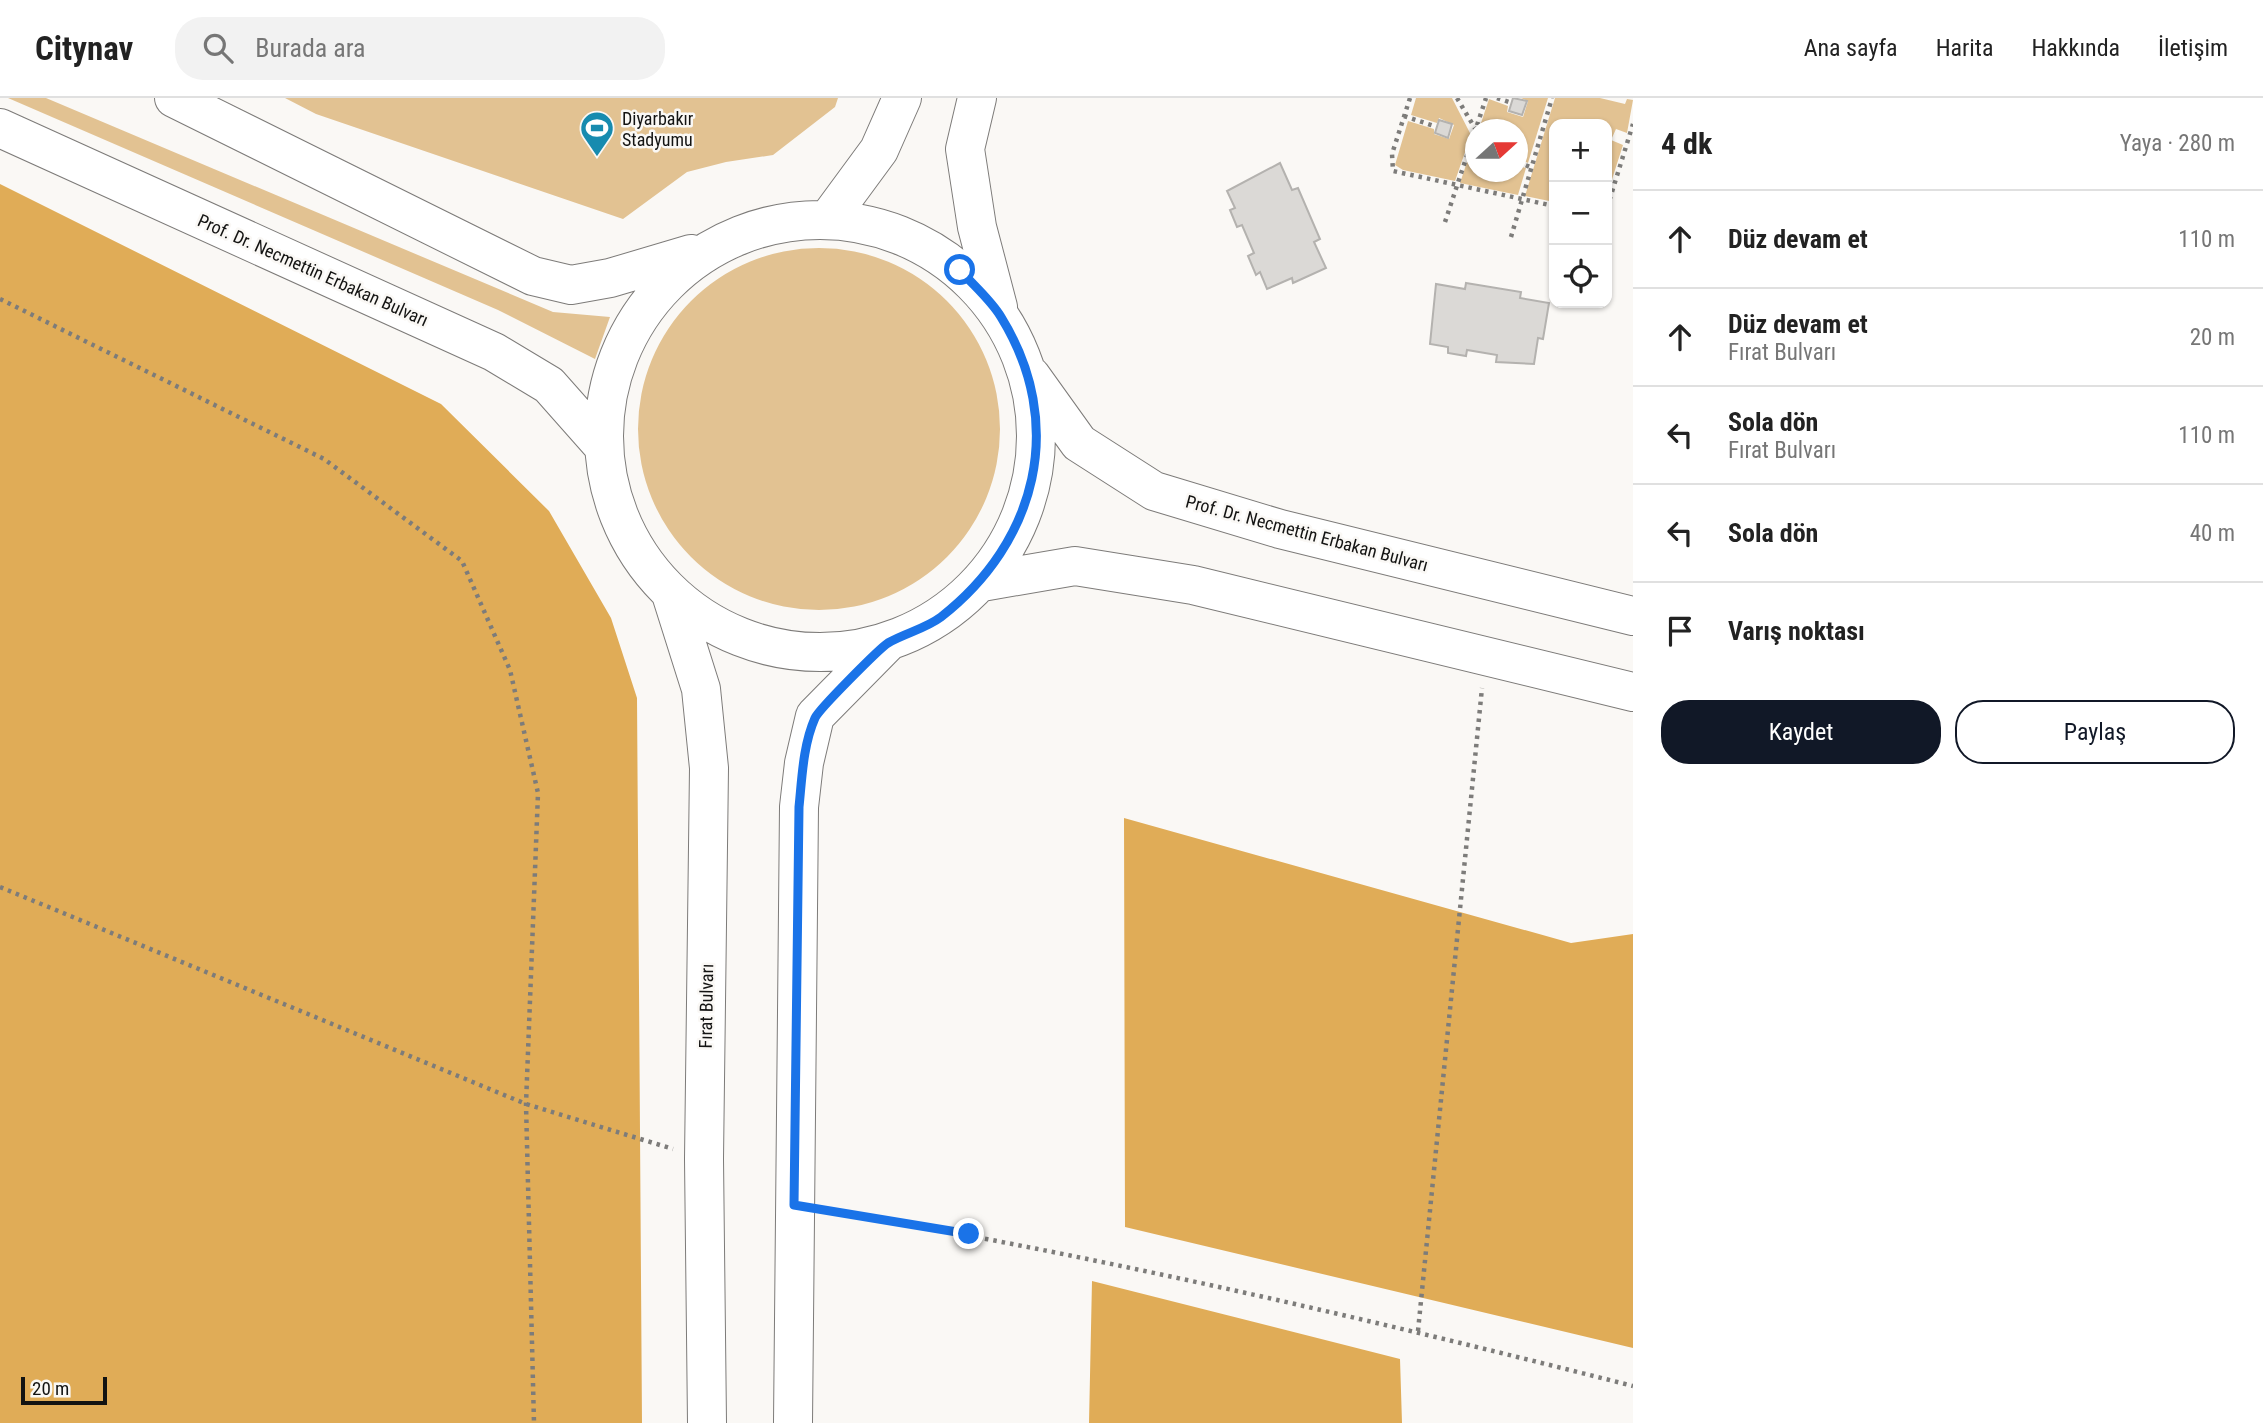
<!DOCTYPE html>
<html lang="tr">
<meta charset="utf-8">
<style>
:root{--surface:#fff;--page:#f2f2f2;--text:#222;--muted:#767676;--line:#e0e0e0;--accent:#111827}
body{margin:0;font-family:"Roboto Condensed",sans-serif;background:var(--page);color:var(--text)}
.controls{position:absolute;right:21px;top:21px;display:grid;overflow:hidden;border-radius:14px;box-shadow:0 2px 5px #0004}
.controls button{width:63px;height:63px;display:grid;place-items:center;padding:0;border:0;border-bottom:2px solid var(--line);background:var(--surface);color:var(--text);font:35px sans-serif}
.compass{position:absolute;left:1465px;top:21px;width:63px;height:63px;border-radius:50%;background:var(--surface);box-shadow:0 2px 5px #0004;rotate:69deg}
.scale{position:absolute;left:21px;bottom:18px;width:86px;box-sizing:border-box;padding-left:7px;border:4px solid #131312;border-top:0;font-size:19px;line-height:24px;white-space:nowrap;color:#131312;-webkit-text-stroke:5px #faf8f5;paint-order:stroke}
.stop{position:absolute;width:21px;height:21px;margin:-16px;border:5px solid #1a73e8;border-radius:50%;background:#fff}
.stop.end{background:#1a73e8;border-color:#fff;box-shadow:0 2px 7px #0008}
.list{margin:0;padding:0;list-style:none}
h2{display:flex;justify-content:space-between;align-items:center;height:91px;margin:0;padding:0 28px;font-size:30px}
h2 small{font-size:23px;font-weight:400;color:var(--muted)}
.list li{display:grid;grid-template-columns:46px 1fr auto;gap:21px;align-items:center;box-sizing:border-box;height:98px;padding:0 28px;border-top:2px solid var(--line)}
.list b{display:block;font-size:26px;white-space:nowrap}
.list p{margin:0;font-size:23px;white-space:nowrap;color:var(--muted)}
.list em{font-size:23px;font-style:normal;color:var(--muted)}
.actions{display:flex;gap:14px;padding:21px 28px}
.actions a{flex:1;padding:16px 0;border:2px solid var(--accent);border-radius:28px;text-align:center;font-size:24px;color:var(--accent)}
.actions .main{background:var(--accent);color:#fff}
.icon{flex:none;width:38px;height:38px;fill:none;stroke:currentColor;stroke-width:2;stroke-linecap:round;stroke-linejoin:round}
.map{position:relative;flex:none;width:1633px;height:1325px;overflow:hidden}
header{display:flex;align-items:center;gap:42px;box-sizing:border-box;height:98px;padding:0 35px;background:var(--surface);border-bottom:2px solid var(--line)}
header strong{font-size:33px}
nav{display:flex;gap:38px;margin-inline-start:auto;font-size:24px}
.search{width:490px;height:63px;background:var(--page);display:flex;align-items:center;gap:18px;box-sizing:border-box;padding:0 24px;border-radius:28px;color:var(--muted);font-size:26px}
main{display:flex}
aside{flex:1;background:var(--surface)}
.map>svg:first-child{display:block}
.green{fill:#e2c292}
.forest{fill:#e0ac57}
.building{fill:#dbd9d6;stroke:#b4b2af;stroke-width:2}
.lines{fill:none;stroke-linecap:round;stroke-linejoin:round}
.major-casing{stroke:#7d7b79;stroke-width:40}
.path{stroke:#7d7c7a;stroke-width:4.5;stroke-dasharray:3.5 5;stroke-linecap:butt}
.major{stroke:#fff;stroke-width:38}
.route{stroke:#1a73e8;stroke-width:9}
.labels{text-anchor:middle;dominant-baseline:central;stroke-width:5;stroke-linejoin:round;paint-order:stroke}
.poi-label{font-size:18px;fill:#131312;stroke:#faf8f5;text-anchor:start}
.street-label{font-size:18px;fill:#131312;stroke:#faf8f5}
</style>
<header>
<strong>Citynav</strong>
<div class="search"><svg class="icon" aria-label="search" viewBox="0 0 24 24"><circle cx="10" cy="10" r="6"/><path d="M15 15l6 6"/></svg>Burada ara</div>
<nav><a>Ana sayfa</a><a>Harita</a><a>Hakkında</a><a>İletişim</a></nav>
</header>
<main>
<div class="map">
<svg width="1633" height="1325" viewBox="0 0 1633 1325">
<rect width="100%" height="100%" fill="#faf8f5"/>
<path class="green" d="M8 0H46L553 214 610 219 595 261 498 212Z
M285 0H838L835 9 773 57 726 64 687 74 623 121 316 16Z
M1416 0H1452L1471 37 1455 83 1403 72 1395 67 1408 23 1434 31V36L1449 41 1454 27 1439 20 1437 25 1411 17Z
M1521 0H1548L1528 65 1518 60V32L1479 31 1489 1 1508 8 1507 14 1523 19 1528 3Z
M1555 0H1600L1625 6 1627 1 1633 2 1627 35 1616 31 1611 42 1623 47 1607 97V26H1554V104L1525 98Z
M1475 40 1476 74H1518V68L1526 70 1518 97 1460 85Z
M638 331a181 181 0 1 1 362 0a181 181 0 1 1-362 0Z"/>
<path class="forest" d="M0 86 441 306 549 413 611 520 637 600 642 1325H0Z
M1124 720 1571 845 1633 836V1250L1125 1129Z
M1092 1183 1400 1261 1402 1325H1089Z"/>
<path class="building" d="M1513 0 1527 3 1522 17 1509 13Z
M1439 22 1452 26 1448 40 1435 35Z
M1280 65 1292 92 1298 90 1320 141 1314 144 1326 170 1293 185 1292 180 1267 191 1260 174 1256 177 1248 158 1254 155 1242 127 1237 129 1230 112 1235 110 1227 93Z
M1466 185 1521 194 1520 200 1549 205 1543 241 1538 240 1534 266 1496 264 1497 257 1467 252 1466 258 1448 255V249L1430 246 1436 186 1465 191Z"/>
<g class="lines">
<g class="major-casing">
<path id="major" d="M174 0 533 178 571 187 610 180 691 156
M977 0 965 51 977 129 998 209
M0 30 494 254 549 287 603 348
M829 120 879 52 902 0
M604 338a216 216 0 1 1 432 0a216 216 0 1 1-432 0Z
M1031 278 1079 345 1154 393 1280 431 1633 518
M982 484 1075 468 1193 487 1633 594
M671 496 701 591 709 670 704 1061 707 1325
M793 1325 799 709 804 665 815 618 886 546"/>
</g>
<path class="path" d="M1410 0 1392 56 1393 73 1554 108
M1457 0 1476 32
M1497 0 1509 4
M1404 18 1434 28
M1518 64 1530 69
M1607 110 1633 26
M1445 124 1486 0
M1511 139 1552 0
M0 201 324 361 462 463 510 572 538 695 526 1006 534 1325
M0 789 526 1006 673 1051
M826 1112C1098 1158 1366 1220 1633 1288
M1418 1233 1482 590"/>
<use href="#major" class="major"/>
</g>
<g class="lines">
<path class="route" d="M960 172C973 187 991 202 1001 219 1067 326 1037 444 941 519 925 531 905 535 888 545 879 551 819 611 815 620 803 647 802 680 799 709L794 1107 969 1136"/>
</g>
<defs>
<g id="stadium-pin" transform="scale(1.75)"><path d="M0 17L-7.5 6A9.5 9.5 0 1 1 7.5 6Z" fill="#178baf" stroke="#faf8f5"/><path d="M0-5a6.5 5 0 1 0 0 10a6.5 5 0 1 0 0-10ZM-3.5-1.8h7v3.6h-7Z" fill="#fff"/></g>
</defs>
<g fill-rule="evenodd">
<use href="#stadium-pin" x="597" y="30"/>
</g>
<g class="labels">
<g class="poi-label">
<text x="622" y="20">Diyarbakır<tspan x="622" dy="21">Stadyumu</tspan></text>
</g>
<g class="street-label">
<text transform="translate(313 172) rotate(24)">Prof. Dr. Necmettin Erbakan Bulvarı</text>
<text transform="translate(1307 435) rotate(15)">Prof. Dr. Necmettin Erbakan Bulvarı</text>
<text transform="translate(706 908) rotate(-89)">Fırat Bulvarı</text>
</g>
</g>
</svg>
<div class="controls">
<button>+</button>
<button>−</button>
<button><svg class="icon" aria-label="locate" viewBox="0 0 24 24"><circle cx="12" cy="12" r="6"/><path d="M12 2v4M12 18v4M2 12h4M18 12h4"/></svg></button>
</div>
<svg class="compass" viewBox="-18 -18 36 36"><path d="M0-13l5 13h-10z" fill="#e53935"/><path d="M0 13l5-13h-10z" fill="#767676"/></svg>
<div class="scale">20 m</div>
<div class="stop" style="left:960px;top:172px"></div>
<div class="stop end" style="left:969px;top:1136px"></div>
</div>
<aside>
<h2>4 dk<small>Yaya · 280 m</small></h2>
<ul class="list">
<li><svg class="icon" aria-label="ahead" viewBox="0 0 24 24"><path d="M12 20V5M6 11l6-6 6 6"/></svg><div><b>Düz devam et</b></div><em>110 m</em></li>
<li><svg class="icon" aria-label="ahead" viewBox="0 0 24 24"><path d="M12 20V5M6 11l6-6 6 6"/></svg><div><b>Düz devam et</b><p>Fırat Bulvarı</p></div><em>20 m</em></li>
<li><svg class="icon" aria-label="left" viewBox="0 0 24 24"><path d="M17 20v-9H6M10 6l-5 5 5 5"/></svg><div><b>Sola dön</b><p>Fırat Bulvarı</p></div><em>110 m</em></li>
<li><svg class="icon" aria-label="left" viewBox="0 0 24 24"><path d="M17 20v-9H6M10 6l-5 5 5 5"/></svg><div><b>Sola dön</b></div><em>40 m</em></li>
<li><svg class="icon" aria-label="arrive" viewBox="0 0 24 24"><path d="M6 21V4h12l-3 4 3 4H6"/></svg><div><b>Varış noktası</b></div></li>
</ul>
<div class="actions"><a class="main">Kaydet</a><a>Paylaş</a></div>
</aside>
</main>
